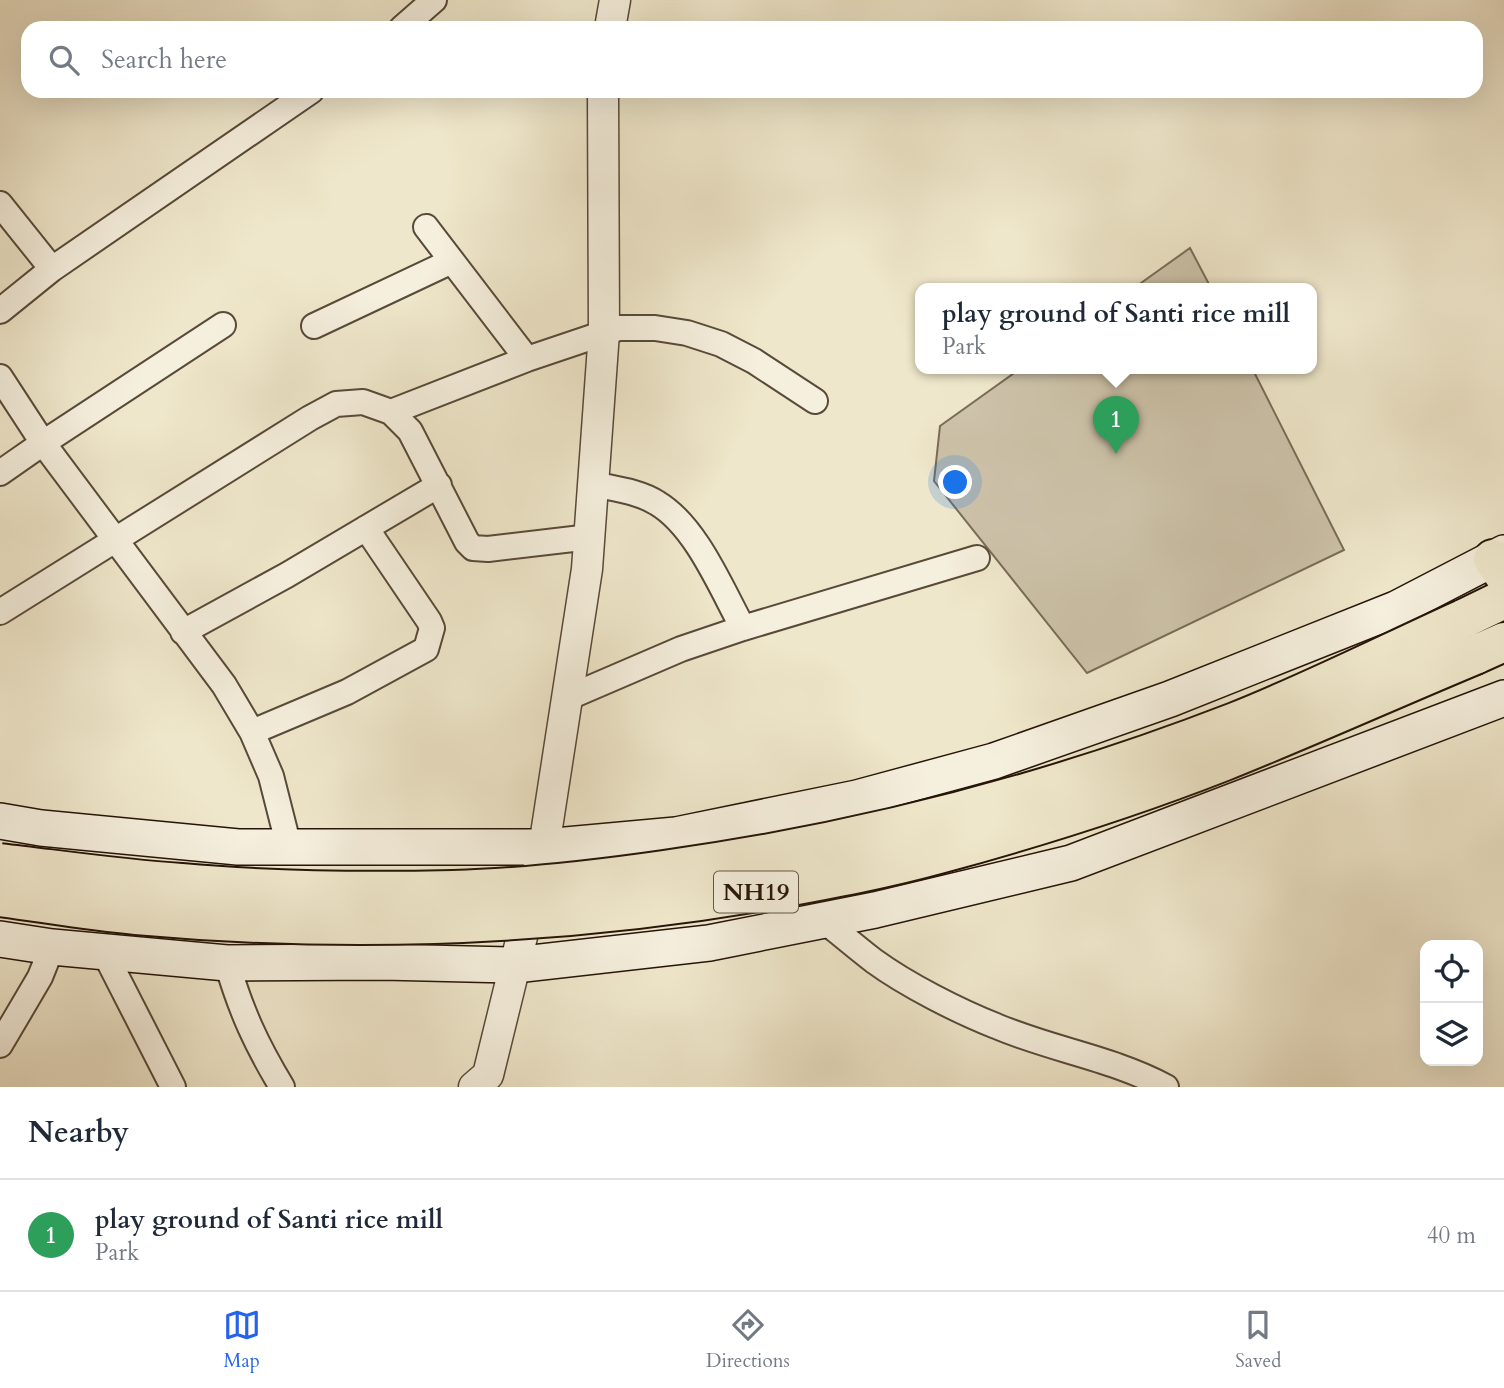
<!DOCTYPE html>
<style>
:root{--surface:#fff;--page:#f2f2f3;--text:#1f2937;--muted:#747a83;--line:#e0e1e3;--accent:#2563eb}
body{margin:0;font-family:Cardo,serif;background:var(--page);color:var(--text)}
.controls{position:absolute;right:21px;bottom:21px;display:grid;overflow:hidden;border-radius:14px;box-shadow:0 7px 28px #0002}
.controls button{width:63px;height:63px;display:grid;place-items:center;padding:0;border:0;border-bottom:2px solid var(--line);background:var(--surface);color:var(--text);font:35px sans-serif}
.you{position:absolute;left:956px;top:483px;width:24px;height:24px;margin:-18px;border:5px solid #fff;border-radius:50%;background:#1a73e8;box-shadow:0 0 0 10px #1a73e833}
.badge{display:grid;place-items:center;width:46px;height:46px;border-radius:50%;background:var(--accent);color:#fff;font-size:23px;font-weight:700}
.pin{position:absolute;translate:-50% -58px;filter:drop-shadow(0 2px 4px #0008)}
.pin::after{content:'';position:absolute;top:37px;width:24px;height:21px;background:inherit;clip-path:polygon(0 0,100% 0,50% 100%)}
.popup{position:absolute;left:915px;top:283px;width:402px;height:91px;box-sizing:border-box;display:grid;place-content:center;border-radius:14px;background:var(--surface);filter:drop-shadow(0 2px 5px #0005);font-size:23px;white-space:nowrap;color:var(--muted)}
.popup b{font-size:26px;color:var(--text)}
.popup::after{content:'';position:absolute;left:50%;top:100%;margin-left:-14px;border:14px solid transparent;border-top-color:var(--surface)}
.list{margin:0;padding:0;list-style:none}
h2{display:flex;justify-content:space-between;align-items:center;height:91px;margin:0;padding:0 28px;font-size:30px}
h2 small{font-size:23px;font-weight:400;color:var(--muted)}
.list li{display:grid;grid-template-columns:46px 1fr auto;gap:21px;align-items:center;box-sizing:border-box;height:112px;padding:0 28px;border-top:2px solid var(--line)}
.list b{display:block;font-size:26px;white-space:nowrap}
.list p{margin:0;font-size:23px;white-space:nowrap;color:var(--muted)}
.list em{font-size:23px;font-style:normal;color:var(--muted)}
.icon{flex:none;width:38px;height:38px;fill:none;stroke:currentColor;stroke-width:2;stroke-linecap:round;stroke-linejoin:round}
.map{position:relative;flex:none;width:1504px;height:1087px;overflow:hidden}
.search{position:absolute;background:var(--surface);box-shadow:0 7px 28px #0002;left:21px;right:21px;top:21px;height:77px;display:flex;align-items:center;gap:18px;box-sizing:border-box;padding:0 24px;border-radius:21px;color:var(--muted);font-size:26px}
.sheet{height:203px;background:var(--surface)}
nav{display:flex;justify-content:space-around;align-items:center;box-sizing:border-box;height:98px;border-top:2px solid var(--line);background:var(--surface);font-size:19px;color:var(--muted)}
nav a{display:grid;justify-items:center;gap:4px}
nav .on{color:var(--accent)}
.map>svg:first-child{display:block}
.green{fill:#cdc3aa;stroke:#796c59;stroke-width:2}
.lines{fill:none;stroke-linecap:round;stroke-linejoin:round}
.minor-casing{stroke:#584939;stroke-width:28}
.tertiary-casing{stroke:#584939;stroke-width:33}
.secondary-casing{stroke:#251408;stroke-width:38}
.trunk-casing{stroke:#251408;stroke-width:42}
.minor{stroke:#f5efdd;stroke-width:24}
.tertiary{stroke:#f5efdd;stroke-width:30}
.secondary{stroke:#f5efdd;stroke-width:35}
.trunk{stroke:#efe7cb;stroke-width:38}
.trunk-bridge-casing{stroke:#251408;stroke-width:42;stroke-linecap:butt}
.trunk-bridge{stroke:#efe7cb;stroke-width:38}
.labels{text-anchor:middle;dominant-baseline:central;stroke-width:5;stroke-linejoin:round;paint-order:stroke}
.shield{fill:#f5efdd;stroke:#635648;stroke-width:2}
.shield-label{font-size:24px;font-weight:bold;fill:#251408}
</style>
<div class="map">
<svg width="1504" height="1087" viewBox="0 0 1504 1087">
<rect width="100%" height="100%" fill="#efe7cb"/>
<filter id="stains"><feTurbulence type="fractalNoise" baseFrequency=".00286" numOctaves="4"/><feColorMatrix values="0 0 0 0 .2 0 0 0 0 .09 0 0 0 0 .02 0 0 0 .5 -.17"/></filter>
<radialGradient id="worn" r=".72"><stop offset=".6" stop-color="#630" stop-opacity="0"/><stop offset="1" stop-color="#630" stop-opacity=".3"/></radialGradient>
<path class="green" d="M1190 248 1211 288H1134Z
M1021 368H1252L1344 550 1087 673 934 481 940 426Z"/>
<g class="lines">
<g class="minor-casing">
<path id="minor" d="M402 28 434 0
M0 204 52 269
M426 227 527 359
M0 311 52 269 311 91
M314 326 452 261
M0 377 43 443 224 685 252 732 271 776 289 847
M391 412 527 359 619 328H655L687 333 721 344 754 361 815 401
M0 473 43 443 223 325
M593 484C614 489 638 491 657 503 696 526 721 588 743 628
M0 612 310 418 336 404 363 402 391 412 410 431 467 542 473 548 488 549 590 537
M183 632 287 575 439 485
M567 698 681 649 743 628 977 558
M252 732 347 692 426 649 432 628 429 621 366 528
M824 921C841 934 857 948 874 961 907 985 958 1011 996 1026 1052 1050 1112 1058 1166 1087
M104 952 173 1087
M227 963C241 1011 256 1044 282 1087
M0 1045 40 977 52 947"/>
</g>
<g class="tertiary-casing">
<path id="tertiary" d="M610 28 615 0
M474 1087 488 1075 544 847 587 569 604 332 603 91"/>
</g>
<g class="secondary-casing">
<path id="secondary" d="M0 821 41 828 238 847H544L676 835 857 798 994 761 1170 699 1396 609 1504 553
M0 939 52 947 227 963 383 962 515 965 709 943 875 910 1071 863 1504 698"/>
</g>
<g class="trunk-casing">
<path id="trunk" d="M1493 559 1504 575
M1463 619 1504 599
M1475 655 1504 642"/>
</g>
<use href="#minor" class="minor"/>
<use href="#tertiary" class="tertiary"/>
<use href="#secondary" class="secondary"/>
<use href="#trunk" class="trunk"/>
<g class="trunk-bridge-casing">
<path id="trunk-bridge" d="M0 863C60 870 120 879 181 883 271 891 363 892 453 890 524 888 594 880 664 870 859 843 1052 793 1235 722 1311 692 1388 653 1463 619
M0 897C45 903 91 911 136 915 349 934 565 926 775 889 830 879 885 869 939 854 1035 828 1130 798 1222 762 1307 728 1391 690 1475 655"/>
</g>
<use href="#trunk-bridge" class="trunk-bridge"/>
</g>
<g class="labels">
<rect class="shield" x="714" y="871.5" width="84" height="41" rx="5"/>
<g class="shield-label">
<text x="756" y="892">NH19</text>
</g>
</g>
<rect width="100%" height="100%" filter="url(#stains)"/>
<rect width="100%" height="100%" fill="url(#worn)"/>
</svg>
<div class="controls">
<button><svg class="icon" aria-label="locate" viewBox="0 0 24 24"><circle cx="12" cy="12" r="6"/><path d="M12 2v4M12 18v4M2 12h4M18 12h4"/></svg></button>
<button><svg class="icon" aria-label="layers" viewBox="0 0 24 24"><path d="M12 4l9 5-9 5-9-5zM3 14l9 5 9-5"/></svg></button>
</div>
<div class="you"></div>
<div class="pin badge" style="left:1116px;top:454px;background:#2e9e5b">1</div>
<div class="popup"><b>play ground of Santi rice mill</b>Park</div>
<div class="search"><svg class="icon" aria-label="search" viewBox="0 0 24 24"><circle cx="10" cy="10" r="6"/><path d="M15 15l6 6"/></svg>Search here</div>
</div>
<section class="sheet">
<h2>Nearby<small></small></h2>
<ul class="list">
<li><span class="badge" style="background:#2e9e5b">1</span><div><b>play ground of Santi rice mill</b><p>Park</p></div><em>40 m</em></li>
</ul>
</section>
<nav>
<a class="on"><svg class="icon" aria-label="map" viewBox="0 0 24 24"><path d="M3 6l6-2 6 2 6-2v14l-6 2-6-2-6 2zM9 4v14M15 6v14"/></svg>Map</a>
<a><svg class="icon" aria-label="directions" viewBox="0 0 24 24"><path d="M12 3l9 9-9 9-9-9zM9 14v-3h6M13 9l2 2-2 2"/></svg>Directions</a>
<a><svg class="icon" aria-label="saved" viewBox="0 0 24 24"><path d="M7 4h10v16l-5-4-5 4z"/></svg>Saved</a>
</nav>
